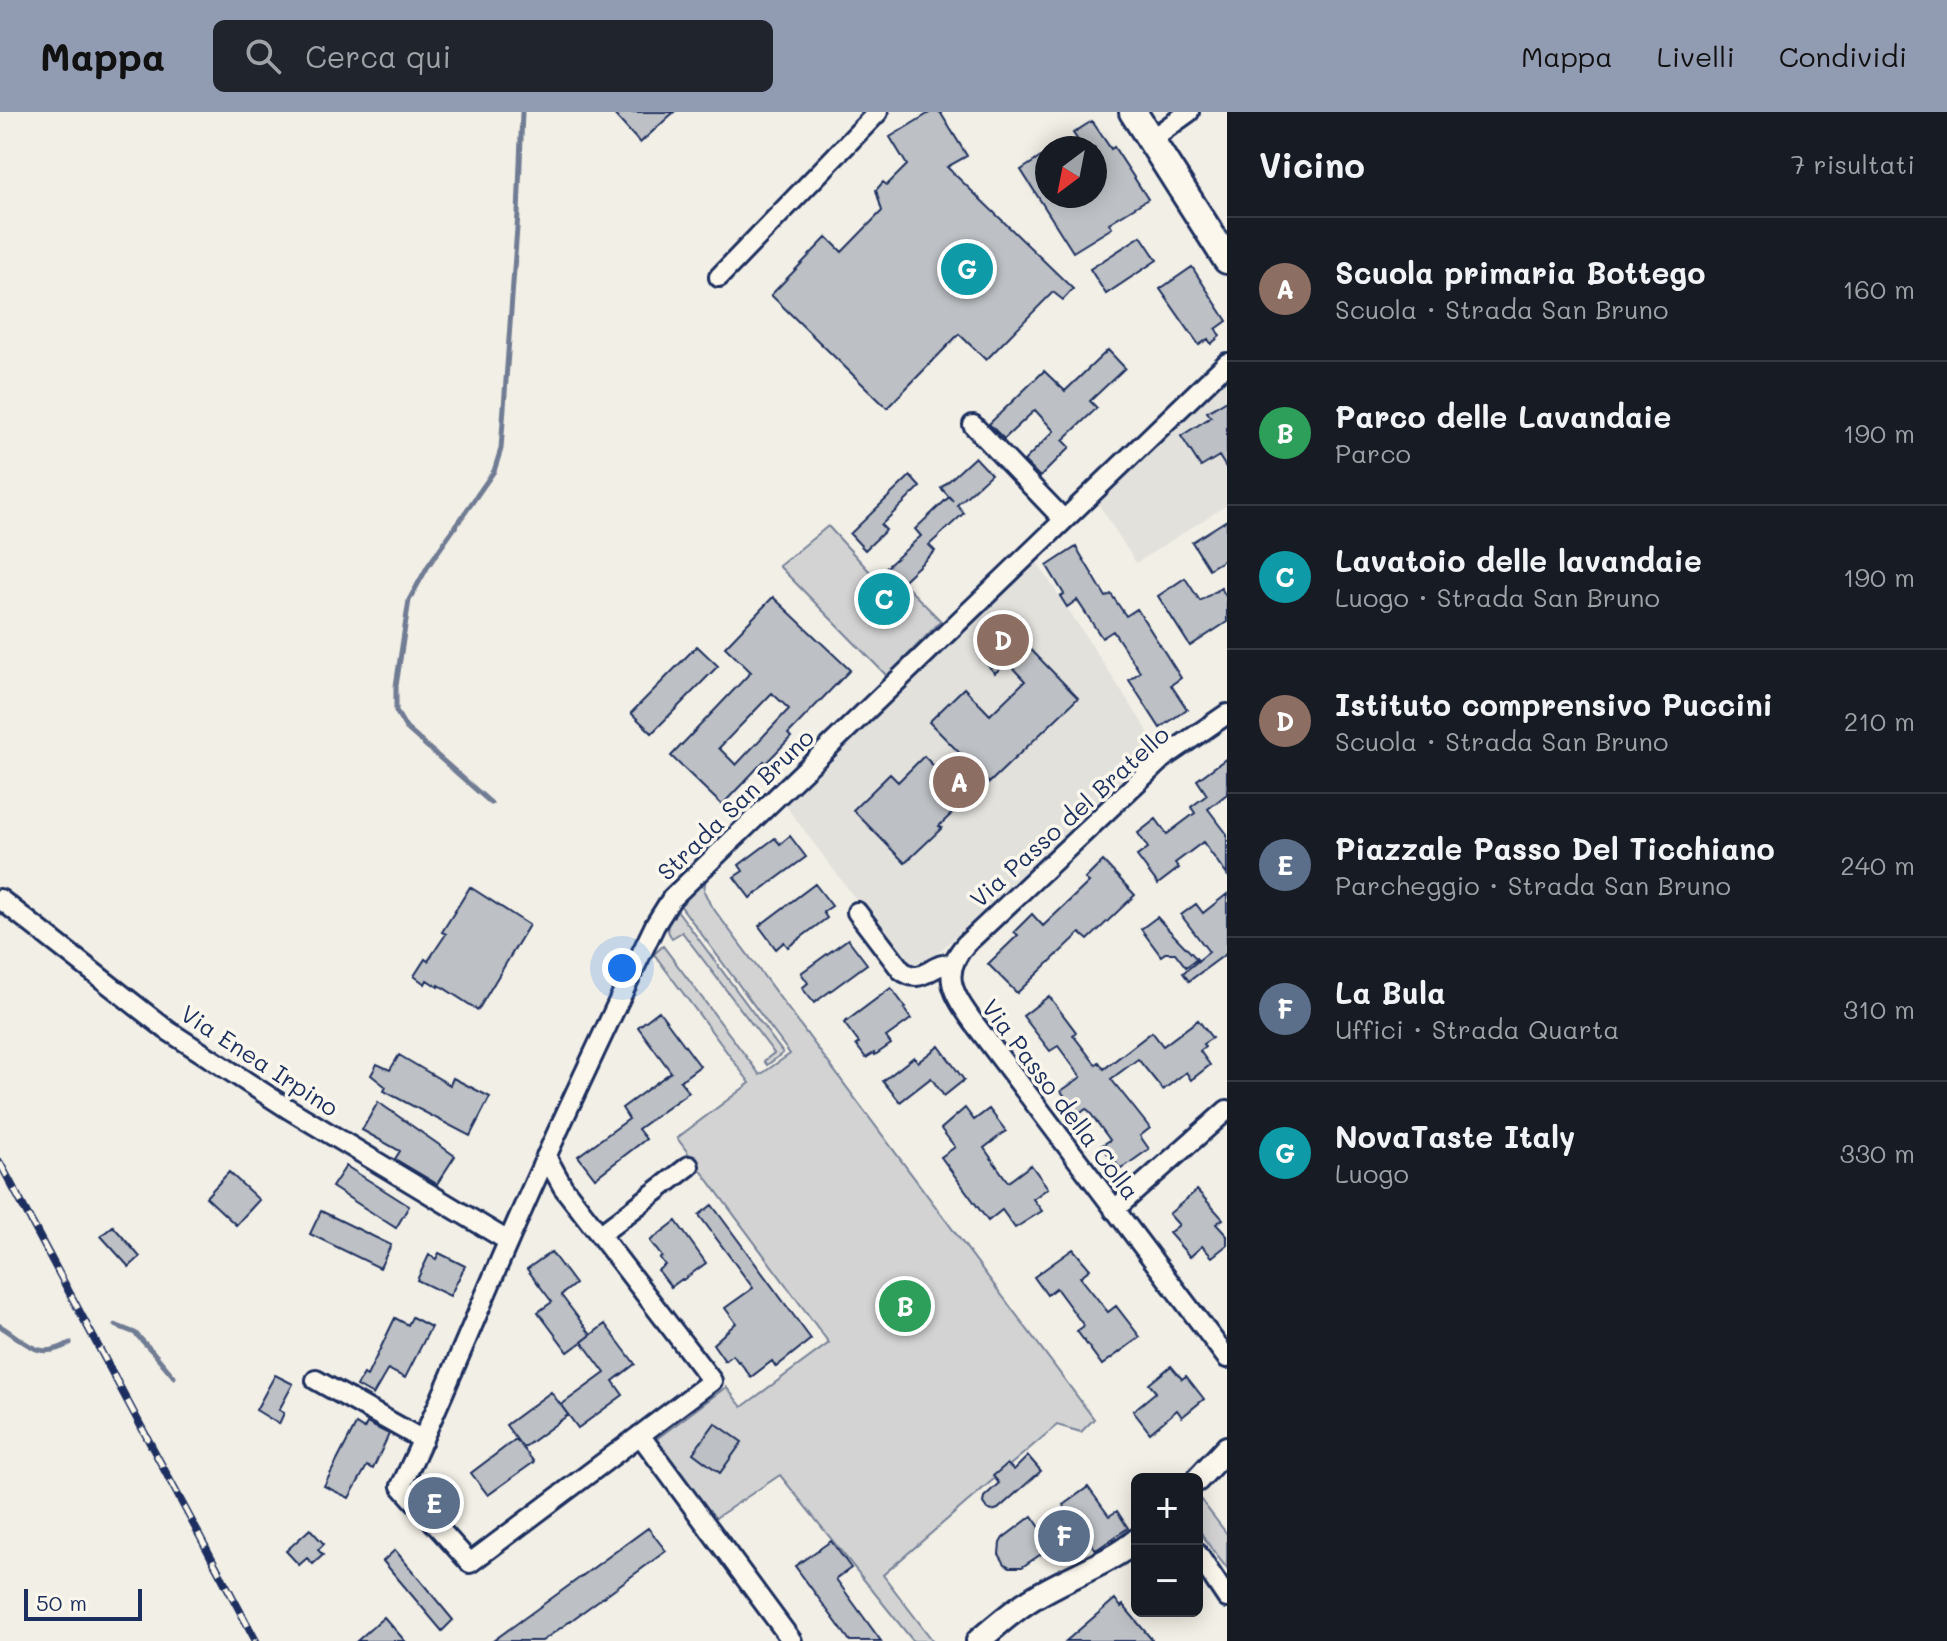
<!DOCTYPE html>
<html lang="it">
<meta charset="utf-8">
<style>
:root{--surface:#171b24;--page:#20242c;--text:#f1f3f6;--muted:#9ea1a6;--line:#363941;--accent:#919bb2}
body{margin:0;font-family:Mali,sans-serif;background:var(--page);color:var(--text)}
.controls{position:absolute;right:24px;bottom:24px;display:grid;overflow:hidden;border-radius:12px;box-shadow:0 4px 20px #0003}
.controls button{width:72px;height:72px;display:grid;place-items:center;padding:0;border:0;border-bottom:2px solid var(--line);background:var(--surface);color:var(--text);font:40px sans-serif}
.compass{position:absolute;left:1035px;top:24px;width:72px;height:72px;border-radius:50%;background:var(--surface);box-shadow:0 4px 20px #0003;rotate:212deg}
.scale{position:absolute;left:24px;bottom:20px;width:118px;box-sizing:border-box;padding-left:8px;border:4px solid #1b2f5e;border-top:0;font-size:22px;line-height:28px;white-space:nowrap;color:#1b2f5e;-webkit-text-stroke:6px #fbf7ec;paint-order:stroke}
.you{position:absolute;left:622px;top:856px;width:28px;height:28px;margin:-20px;border:6px solid #fff;border-radius:50%;background:#1a73e8;box-shadow:0 0 0 12px #1a73e833}
.badge{display:grid;place-items:center;width:52px;height:52px;border-radius:50%;background:var(--accent);color:#fff;font-size:26px;font-weight:700}
.pin{position:absolute;translate:-50% -50%;border:4px solid #fff;box-shadow:0 2px 8px #0006}
.list{margin:0;padding:0;list-style:none}
h2{display:flex;justify-content:space-between;align-items:center;height:104px;margin:0;padding:0 32px;font-size:34px}
h2 small{font-size:26px;font-weight:400;color:var(--muted)}
.list li{display:grid;grid-template-columns:52px 1fr auto;gap:24px;align-items:center;box-sizing:border-box;height:144px;padding:0 32px;border-top:2px solid var(--line)}
.list b{display:block;font-size:30px;white-space:nowrap}
.list p{margin:0;font-size:26px;white-space:nowrap;color:var(--muted)}
.list em{font-size:26px;font-style:normal;color:var(--muted)}
.icon{flex:none;width:44px;height:44px;fill:none;stroke:currentColor;stroke-width:2;stroke-linecap:round;stroke-linejoin:round}
.map{position:relative;flex:none;width:1227px;height:1529px;overflow:hidden}
header{display:flex;align-items:center;gap:48px;box-sizing:border-box;height:112px;padding:0 40px;background:var(--accent);color:#111}
header strong{font-size:38px}
nav{display:flex;gap:44px;margin-inline-start:auto;font-size:28px}
.search{width:560px;height:72px;background:var(--page);display:flex;align-items:center;gap:20px;box-sizing:border-box;padding:0 28px;border-radius:12px;color:var(--muted);font-size:30px}
main{display:flex}
aside{flex:1;background:var(--surface)}
.map>svg:first-child{display:block}
.built{fill:#e2e1dc}
.green{fill:#d2d3d2;stroke:#768198;stroke-width:2}
.lines{fill:none;stroke-linecap:round;stroke-linejoin:round}
.stream{stroke:#707b93;stroke-width:5}
.building{fill:#bdc0c4;stroke:#1b2f5e;stroke-width:2;fill-rule:evenodd}
.minor-casing{stroke:#1b2f5e;stroke-width:24}
.tertiary-casing{stroke:#1b2f5e;stroke-width:28}
.secondary-casing{stroke:#1b2f5e;stroke-width:32}
.minor{stroke:#fbf7ec;stroke-width:18}
.tertiary{stroke:#fbf7ec;stroke-width:22}
.secondary{stroke:#fbf7ec;stroke-width:26}
.rail-casing{stroke:#1b2f5e;stroke-width:8}
.rail{stroke:#fbf7ec;stroke-width:5;stroke-dasharray:15;stroke-linecap:butt}
.labels{text-anchor:middle;dominant-baseline:central;stroke-width:7;stroke-linejoin:round;paint-order:stroke}
.street-label{font-size:24px;fill:#1b2f5e;stroke:#fbf7ec}
</style>
<header>
<strong>Mappa</strong>
<div class="search"><svg class="icon" aria-label="search" viewBox="0 0 24 24"><circle cx="10" cy="10" r="6"/><path d="M15 15l6 6"/></svg>Cerca qui</div>
<nav><a>Mappa</a><a>Livelli</a><a>Condividi</a></nav>
</header>
<main>
<div class="map">
<svg width="1227" height="1529" viewBox="0 0 1227 1529">
<rect width="100%" height="100%" fill="#f2efe6"/>
<filter id="ink" filterUnits="userSpaceOnUse"><feTurbulence type="fractalNoise" baseFrequency=".0125" numOctaves="2"/><feDisplacementMap in="SourceGraphic" scale="16" xChannelSelector="R" yChannelSelector="G"/><feConvolveMatrix kernelMatrix="1 2 1 2 8 2 1 2 1" color-interpolation-filters="sRGB"/></filter>
<g filter="url(#ink)">
<path class="built" d="M1227 263V393L1136 451 1096 388Z
M1035 447 1157 633 931 848 917 857 903 850 782 689Z"/>
<path class="green" d="M828 414 871 461 875 459 899 484 909 477 941 509 887 564 779 454Z
M706 764 704 779 710 792 1094 1307 1081 1320 1057 1313 1009 1354 1007 1352 995 1366 883 1463 933 1529H913L780 1363 711 1409 651 1331 726 1275 742 1295 829 1231 677 1026 750 971 654 842 663 834 760 963 790 942 680 793Z
M677 798 783 941 767 953 764 949 774 941 682 820 672 826C663 814 669 810 677 798Z
M1201 1388 1227 1422V1457C1214 1438 1185 1412 1201 1388Z"/>
<g class="lines">
<path class="stream" d="M491 691 406 616 396 599V574L409 488 428 454 494 359 501 337 518 102 522 0
M115 1213 135 1221 153 1240 174 1265
M0 1214C27 1230 37 1250 70 1231"/>
</g>
<path class="building" d="M612 0H674L640 31Z
M931 0H940L967 44 947 55 1073 177 1063 188 1053 180 986 248 959 222 887 296 771 183 827 125 842 140 882 99 876 78 883 70 887 73 907 53 890 25Z
M1092 9 1111 37 1114 35 1148 87 1109 111 1112 116 1073 140 1021 58 1047 41V84H1095V36H1083L1073 21Z
M1141 124 1157 148 1106 182 1090 157Z
M1192 155 1227 209 1216 217 1220 224 1211 232 1208 227 1199 233 1160 177Z
M1108 238 1125 256 1090 289 1097 296 1063 328 1070 335 1040 365 1024 349 1054 319 1035 298 1004 327 989 312 1044 259 1065 279Z
M1227 288V357L1219 344 1201 355 1181 324 1211 305 1207 300Z
M975 345 991 362 957 393 964 401 929 433 935 439 881 489 867 473 921 424 915 417 949 385 953 389 941 376Z
M910 364 920 375 881 413 886 418 865 438 850 422Z
M1227 408V446L1209 457 1192 430Z
M1076 435 1106 485 1111 482 1126 504 1137 497 1181 566 1171 573 1187 597 1160 616 1129 568 1140 560 1113 519 1102 526 1077 488 1067 495 1060 484 1064 482 1047 454Z
M1185 466 1200 489 1221 476 1227 486V510L1190 534 1158 484Z
M773 485 850 558 788 622 791 625 766 651 764 649 722 693 671 644 751 560 725 535ZM772 581 789 597 736 653 719 636Z
M1009 515 1078 586 989 671 929 610 964 576 990 603 1025 569 1007 550 995 561 979 544Z
M697 534 718 554 652 621 631 601Z
M924 644 966 688 939 714 942 716 905 751 853 698 890 662 898 670Z
M1227 646V682L1208 697 1227 722V763L1203 730 1175 751 1179 756 1158 772 1137 744 1148 736 1138 721 1156 707 1167 722 1195 701 1191 695 1207 683 1197 668Z
M790 724 806 745 750 786 734 765 743 759 739 753 775 726 780 732Z
M1103 749 1135 783 1088 828 1080 821 1017 881 988 852 1018 823 1014 820 1032 802 1043 814 1089 770 1085 767Z
M815 772 832 794 823 800 827 806 788 835 784 830 776 837 759 814Z
M470 775 529 813 478 898 439 873 438 875 427 868 425 872 414 864 425 847 428 849 446 822 442 820Z
M1227 782V841L1189 869 1183 861 1209 840 1181 803 1196 792 1203 801Z
M1157 805 1166 815 1197 847 1186 855 1175 841H1165L1161 844 1141 817Z
M848 827 867 852 814 891 802 876 808 871 801 861Z
M891 876 906 896 904 897 911 907 886 925 891 932 875 943 874 941 866 946 856 933 859 931 844 911Z
M1049 884 1076 920 1073 923 1096 953 1099 950 1104 957 1152 920 1163 934 1198 908 1212 926 1203 932 1205 935 1200 939 1210 953 1191 968 1186 960 1163 978 1138 947 1111 967 1150 1016 1140 1024 1149 1037 1121 1057 1101 1034 1110 1028 1088 998 1086 997 1078 1003 1061 979 1081 965 1058 934 1050 939 1023 904Z
M659 899 700 954 680 969 689 980 638 1017 646 1027 595 1066 578 1044 629 1007 622 996 671 960 638 915Z
M939 934 964 968 944 984 931 966 900 990 883 969 914 945 918 950Z
M399 943 450 973 453 966 490 985 470 1024 384 979 386 975 371 963 377 952 390 958Z
M378 990 455 1044 437 1072 395 1047 400 1039 362 1018Z
M965 996 974 1008 989 997 1006 1019 984 1036 1008 1070 1031 1053 1048 1076 1033 1087 1042 1099 1015 1116 1002 1098 988 1109 941 1045 955 1035 941 1017Z
M346 1054 409 1094 396 1116 332 1075Z
M229 1060 259 1088 236 1113 206 1085Z
M1197 1078 1223 1107 1216 1112 1227 1124V1133L1212 1145 1202 1134 1190 1145 1169 1121 1179 1113 1169 1102Z
M712 1093 811 1227 776 1255 772 1249 751 1265 739 1249 738 1250 733 1243 725 1249 713 1232 736 1211 725 1196 753 1176 699 1103Z
M321 1099 391 1133 380 1156 310 1122Z
M676 1109 706 1151 683 1168 682 1167 671 1175 658 1158 665 1153 660 1146 662 1145 650 1129Z
M113 1114 140 1145 129 1155 101 1124Z
M1073 1137 1090 1157 1080 1165 1108 1200 1116 1194 1140 1225 1102 1253 1077 1219 1084 1214 1056 1176 1047 1183 1034 1165Z
M551 1140 575 1172 561 1183 591 1223 568 1240 538 1200 552 1190 527 1157Z
M439 1141 465 1154 450 1184 417 1168 429 1143 436 1147Z
M412 1205 431 1215 405 1266 388 1257 373 1283 357 1274 364 1262 367 1264 395 1206 408 1213Z
M605 1212 635 1252 613 1269 623 1283 578 1316 561 1293 605 1261 582 1230Z
M1171 1254 1182 1267 1186 1264 1204 1287 1182 1305 1177 1298 1150 1321 1133 1299 1156 1280 1149 1272Z
M275 1263 293 1272 279 1298 284 1301 279 1312 256 1298Z
M551 1280 568 1303 523 1336 506 1313Z
M367 1311 389 1322 373 1357 367 1354 349 1386 324 1374 356 1312 364 1317Z
M715 1311 742 1330 720 1361 693 1341Z
M516 1327 534 1350 488 1383 471 1361Z
M1028 1344 1041 1359 998 1397 992 1399 987 1397 983 1391 984 1385 999 1371 993 1364 1007 1352 1014 1358Z
M1088 1375 1109 1404 1117 1399 1128 1416 1096 1438 1063 1393Z
M1032 1404 1053 1434 1022 1455H1010L1005 1452 999 1442 1000 1431 1003 1426Z
M648 1416 666 1439 569 1510 542 1529H493Z
M310 1417 324 1432 318 1438 323 1443 313 1452 307 1446 299 1453 286 1439Z
M831 1429 851 1456 836 1467 881 1529H850L795 1454Z
M395 1438 453 1508 442 1519 383 1449Z
M1115 1487 1121 1495 1123 1493 1153 1529H1066Z
M384 1505 405 1529H357Z"/>
<g class="lines">
<g class="minor-casing">
<path id="minor" d="M1150 28 1189 0
M719 165 878 0
M973 313 1064 408
M1227 602 1163 646 966 832C939 862 954 883 974 911L1227 1246
M0 787 167 918 287 996 508 1129
M857 800 901 858C923 875 931 850 952 852
M546 1044 563 1075 712 1269 470 1451 401 1374C440 1293 473 1210 509 1128 555 1022 605 917 655 813L672 786 1227 251
M1114 1098 1227 998
M601 1122 689 1054
M316 1268 423 1328
M640 1323 792 1529
M1197 1441 1227 1486"/>
</g>
<g class="tertiary-casing">
<path id="tertiary" d="M1197 1368 1227 1336
M978 1529C994 1516 1010 1501 1027 1490 1062 1466 1104 1455 1137 1428"/>
</g>
<g class="secondary-casing">
<path id="secondary" d="M1133 0 1227 148"/>
</g>
<use href="#minor" class="minor"/>
<use href="#tertiary" class="tertiary"/>
<use href="#secondary" class="secondary"/>
<g class="rail-casing">
<path id="rail" d="M0 1051 256 1529"/>
</g>
<use href="#rail" class="rail"/>
</g>
</g>
<g class="labels">
<g class="street-label">
<text transform="translate(735 692) rotate(-44)">Strada San Bruno</text>
<text transform="translate(1069 704) rotate(-42)">Via Passo del Bratello</text>
<text transform="translate(260 948) rotate(33)">Via Enea Irpino</text>
<text transform="translate(1061 987) rotate(53)">Via Passo della Colla</text>
</g>
</g>
</svg>
<div class="controls">
<button>+</button>
<button>−</button>
</div>
<svg class="compass" viewBox="-18 -18 36 36"><path d="M0-13l5 13h-10z" fill="#e53935"/><path d="M0 13l5-13h-10z" fill="#9ea1a6"/></svg>
<div class="scale">50 m</div>
<div class="you"></div>
<div class="pin badge" style="left:959px;top:670px;background:#8d6e63">A</div>
<div class="pin badge" style="left:905px;top:1194px;background:#2e9e5b">B</div>
<div class="pin badge" style="left:884px;top:487px;background:#0f9aa8">C</div>
<div class="pin badge" style="left:1003px;top:528px;background:#8d6e63">D</div>
<div class="pin badge" style="left:434px;top:1391px;background:#5c6f8a">E</div>
<div class="pin badge" style="left:1064px;top:1424px;background:#5c6f8a">F</div>
<div class="pin badge" style="left:967px;top:157px;background:#0f9aa8">G</div>
</div>
<aside>
<h2>Vicino<small>7 risultati</small></h2>
<ul class="list">
<li><span class="badge" style="background:#8d6e63">A</span><div><b>Scuola primaria Bottego</b><p>Scuola · Strada San Bruno</p></div><em>160 m</em></li>
<li><span class="badge" style="background:#2e9e5b">B</span><div><b>Parco delle Lavandaie</b><p>Parco</p></div><em>190 m</em></li>
<li><span class="badge" style="background:#0f9aa8">C</span><div><b>Lavatoio delle lavandaie</b><p>Luogo · Strada San Bruno</p></div><em>190 m</em></li>
<li><span class="badge" style="background:#8d6e63">D</span><div><b>Istituto comprensivo Puccini</b><p>Scuola · Strada San Bruno</p></div><em>210 m</em></li>
<li><span class="badge" style="background:#5c6f8a">E</span><div><b>Piazzale Passo Del Ticchiano</b><p>Parcheggio · Strada San Bruno</p></div><em>240 m</em></li>
<li><span class="badge" style="background:#5c6f8a">F</span><div><b>La Bula</b><p>Uffici · Strada Quarta</p></div><em>310 m</em></li>
<li><span class="badge" style="background:#0f9aa8">G</span><div><b>NovaTaste Italy</b><p>Luogo</p></div><em>330 m</em></li>
</ul>
</aside>
</main>
